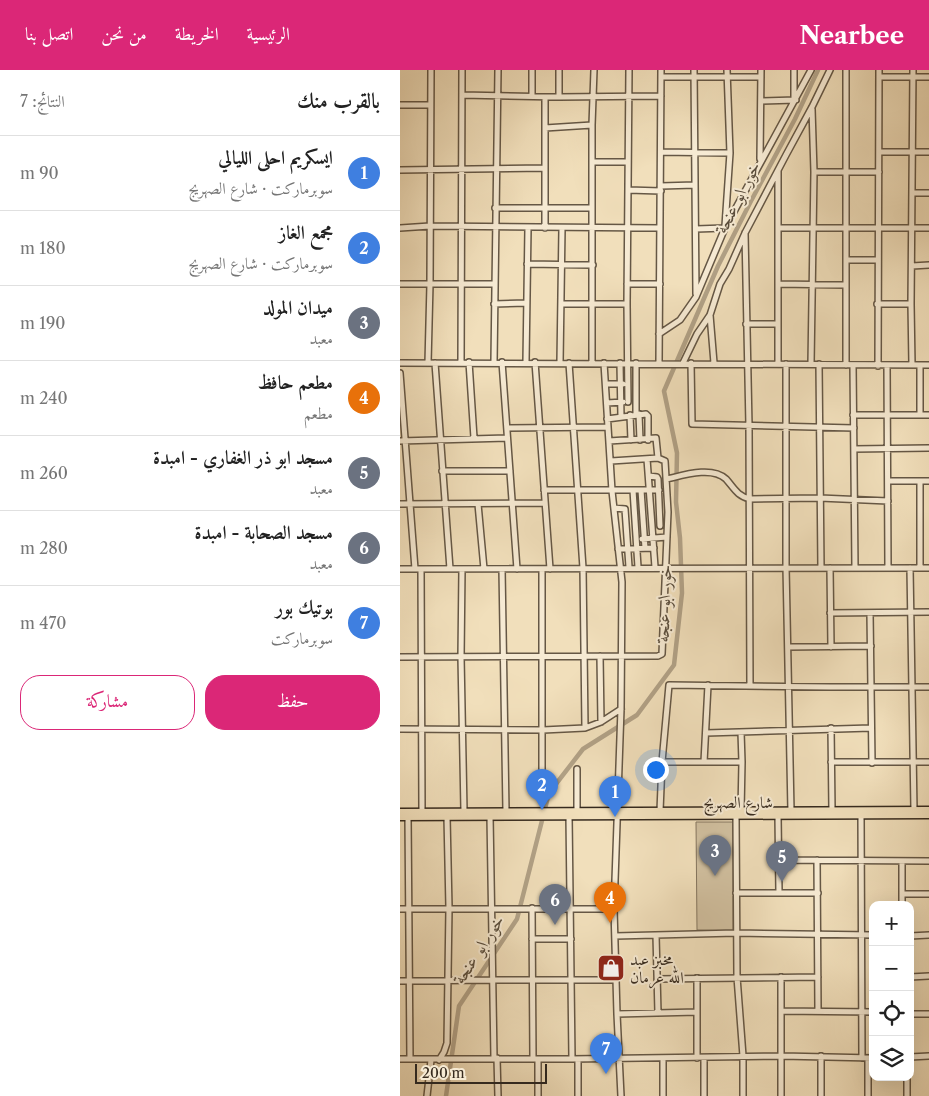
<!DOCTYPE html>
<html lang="ar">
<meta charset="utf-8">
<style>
:root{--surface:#fff;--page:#f2f2f2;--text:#222;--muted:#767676;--line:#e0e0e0;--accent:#db2777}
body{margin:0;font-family:"Libre Caslon Text",Amiri,serif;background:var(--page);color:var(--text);direction:rtl}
.controls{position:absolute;right:15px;bottom:15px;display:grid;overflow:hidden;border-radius:10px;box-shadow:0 5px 20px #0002}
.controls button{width:45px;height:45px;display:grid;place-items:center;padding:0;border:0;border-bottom:1px solid var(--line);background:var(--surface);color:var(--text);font:25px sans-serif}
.scale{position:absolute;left:15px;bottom:12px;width:132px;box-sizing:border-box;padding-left:5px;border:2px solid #362a1e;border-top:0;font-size:14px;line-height:18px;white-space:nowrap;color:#362a1e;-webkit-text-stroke:4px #f6ead3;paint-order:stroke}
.you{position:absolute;left:255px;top:699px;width:18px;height:18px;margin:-12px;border:4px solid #fff;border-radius:50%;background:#1a73e8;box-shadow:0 0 0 8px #1a73e833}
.badge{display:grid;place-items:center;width:32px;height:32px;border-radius:50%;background:var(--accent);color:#fff;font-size:16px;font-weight:700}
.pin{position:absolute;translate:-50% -41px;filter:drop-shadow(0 1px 2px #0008)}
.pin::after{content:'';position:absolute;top:26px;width:18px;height:15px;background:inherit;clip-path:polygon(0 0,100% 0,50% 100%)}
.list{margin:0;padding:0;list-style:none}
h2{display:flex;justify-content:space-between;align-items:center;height:65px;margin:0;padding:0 20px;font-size:21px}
h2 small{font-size:16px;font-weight:400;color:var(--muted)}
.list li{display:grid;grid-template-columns:32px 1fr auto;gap:15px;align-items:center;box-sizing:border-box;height:75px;padding:0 20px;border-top:1px solid var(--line)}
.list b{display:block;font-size:19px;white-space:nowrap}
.list p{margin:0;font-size:16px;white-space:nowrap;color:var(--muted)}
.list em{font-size:16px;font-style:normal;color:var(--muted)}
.actions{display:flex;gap:10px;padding:15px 20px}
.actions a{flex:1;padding:11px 0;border:1px solid var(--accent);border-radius:20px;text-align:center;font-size:18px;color:var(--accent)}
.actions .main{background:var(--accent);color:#fff}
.icon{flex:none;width:28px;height:28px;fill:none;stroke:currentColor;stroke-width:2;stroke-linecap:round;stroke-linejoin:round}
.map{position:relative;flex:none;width:529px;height:1026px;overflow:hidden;direction:ltr}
header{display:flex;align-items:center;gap:30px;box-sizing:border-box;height:70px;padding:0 25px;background:var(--accent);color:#fff}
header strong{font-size:24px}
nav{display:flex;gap:28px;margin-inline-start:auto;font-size:18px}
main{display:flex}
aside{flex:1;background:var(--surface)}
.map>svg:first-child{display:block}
.green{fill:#d1c0a0;stroke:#84755f}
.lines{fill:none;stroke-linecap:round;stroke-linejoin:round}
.canal{stroke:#b1a186;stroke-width:4.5}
.minor-casing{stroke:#655745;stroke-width:8}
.major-casing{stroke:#362a1e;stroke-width:9}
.minor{stroke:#f6ead3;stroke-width:5}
.major{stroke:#f1dfbb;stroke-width:6}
.labels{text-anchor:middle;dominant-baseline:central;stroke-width:4;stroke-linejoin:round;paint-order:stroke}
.street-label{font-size:16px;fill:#362a1e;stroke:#f6ead3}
.poi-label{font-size:16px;fill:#362a1e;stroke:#f6ead3;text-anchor:start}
.water-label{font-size:18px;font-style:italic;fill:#5b4e3d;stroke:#f6ead3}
</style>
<header>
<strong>Nearbee</strong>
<nav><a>الرئيسية</a><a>الخريطة</a><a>من نحن</a><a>اتصل بنا</a></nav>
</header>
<main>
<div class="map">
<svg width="529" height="1026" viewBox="0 0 529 1026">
<rect width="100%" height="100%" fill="#f1dfbb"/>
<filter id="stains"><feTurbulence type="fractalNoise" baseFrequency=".004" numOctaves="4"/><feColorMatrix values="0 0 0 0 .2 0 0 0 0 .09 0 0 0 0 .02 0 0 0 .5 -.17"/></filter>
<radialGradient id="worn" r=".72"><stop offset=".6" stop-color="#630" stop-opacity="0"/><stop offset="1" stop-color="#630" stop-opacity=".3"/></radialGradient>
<path class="green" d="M296 752H333V861L297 860Z"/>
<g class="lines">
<path class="canal" d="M46 1026 59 936 117 849 149 723 183 679 237 645 274 595 282 523 280 468 276 432 277 383 264 321 318 196 351 131 395 49 418 0"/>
<g class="minor-casing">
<path id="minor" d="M132 0V26
M159 0V27
M294 0 296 224
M446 0V295
M261 7H361
M479 7H529
M62 25 159 27 261 26
M145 27V158
M394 30V0
M361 31 396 30
M0 35H30
M145 58 192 55
M261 82 330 83
M479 82H529
M360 89 361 0
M192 92H228
M0 100 145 98
M414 102H479
M261 116 295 115
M228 120 261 121
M513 123H529
M95 138H192
M325 156 330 83 327 0
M0 158 30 156 260 158
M379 158H529
M296 159 325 158
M345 163 349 356 350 615
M446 190H478
M127 194 193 195
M512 196 529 195
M0 214H94
M227 214H260
M378 214 446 215
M94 234 126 233
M161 234H227
M477 234H511
M310 245 314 293
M346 254H378
M259 264 280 250 296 227 325 158 411 0
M69 292 74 368
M94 292 98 0
M102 292 117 499
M126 292 128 158
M135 292 150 499
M0 293 529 295
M28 293 30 214 31 0
M35 293 50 499
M61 293 62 0
M160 293 162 158
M169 293 183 498 185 658
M192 293V55L194 0
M204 293 212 421 222 512 221 639 214 839 217 944 221 1026
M220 293 221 347
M236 293V344
M259 293 261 0
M283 293 297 264 310 245 320 214 329 199 345 163 386 85 412 37 430 0
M291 293 292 354 454 358
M378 294V101
M386 294V497L391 741
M411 294 414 102 412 39
M419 294 421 498
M453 295 455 498
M487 295 488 498
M512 295 511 234 513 0
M520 295V345
M478 296 479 0
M0 303 15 499
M206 314H223
M228 332 227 234 229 0
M207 333 223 332
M239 344 240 370
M230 345 231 370
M453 345H529
M207 349 246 344 248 346V370
M107 358 208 357
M0 371 107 368
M209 371 256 368 258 388
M454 379 529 378
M247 389 255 497
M42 401H110
M249 406 257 407 258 409 260 456
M267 409C284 405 312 396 326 409 334 418 337 426 350 429L420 428 488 431
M488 411H529
M520 411V498
M144 420H259
M233 420 238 497
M241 420 245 478
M0 434 145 433
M78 434 84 499
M214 438 225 439 229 497
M242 469 267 467
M218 479 254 478
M430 498 431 577
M510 498 514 740
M0 499 529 498
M21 499 22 741
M62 499 61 587 64 741
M102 499 106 741
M142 499V708
M430 543 529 542
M470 543 472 693
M388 577 471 576
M200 586 201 652
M0 587 258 586 262 584 268 442 265 391 258 388 211 391
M431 658 432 740
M0 659 143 660 185 658 201 652 221 639
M306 663 471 658
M262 692H342L341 662
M304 692 308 615
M431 692H529
M177 741V699
M260 741 262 692 269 615 430 617H529
M341 741 342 692
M461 745 462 988
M90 746 94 988
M169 746 172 989
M336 746 337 907 343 986V1026
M378 746 379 823
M8 747 10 989
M379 790 529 791
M417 790 418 941
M502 791V835
M336 823H418
M502 824H529
M132 838 133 989
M0 839H214
M256 865 258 943
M215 866 336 863 473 865
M510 866 529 865
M132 869H171
M381 907V1026
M510 907 529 906
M257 909 418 907
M0 911 91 910H216
M381 941 473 942
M217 944 297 942
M510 944H529
M510 987 529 986
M97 988 98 1026
M263 988V1026
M297 988V908
M304 988V1026
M0 989H172L382 986 473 988
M138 989V1026
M178 989V1026
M39 990 44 982 47 973 49 838 47 747
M507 1007V1026
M27 1026 31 990
M421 1026V986
M468 1026V988"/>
</g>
<g class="major-casing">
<path id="major" d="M0 742 529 740
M0 747 529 745"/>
</g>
<use href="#minor" class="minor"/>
<use href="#major" class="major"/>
</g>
<defs>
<g id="shop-square" transform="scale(1.4375)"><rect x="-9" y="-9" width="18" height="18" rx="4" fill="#8f2418" stroke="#f6ead3"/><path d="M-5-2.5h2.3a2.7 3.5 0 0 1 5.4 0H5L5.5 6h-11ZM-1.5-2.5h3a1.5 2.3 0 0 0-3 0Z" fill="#fff"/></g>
</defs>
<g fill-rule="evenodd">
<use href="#shop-square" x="211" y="898"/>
</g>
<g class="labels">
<g class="street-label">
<text x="338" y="732">شارع الصهريج</text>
</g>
<g class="poi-label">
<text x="230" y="889">مخبز عبد<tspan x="230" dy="18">الله عرمان</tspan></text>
</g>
<g class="water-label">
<text transform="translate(338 127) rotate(-63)">خور ابو عنجة</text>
<text transform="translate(264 533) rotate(-88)">خور ابو عنجة</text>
<text transform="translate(79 879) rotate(-57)">خور ابو عنجة</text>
</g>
</g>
<rect width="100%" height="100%" filter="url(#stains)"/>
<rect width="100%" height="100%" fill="url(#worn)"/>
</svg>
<div class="controls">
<button>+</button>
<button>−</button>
<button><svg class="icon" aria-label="locate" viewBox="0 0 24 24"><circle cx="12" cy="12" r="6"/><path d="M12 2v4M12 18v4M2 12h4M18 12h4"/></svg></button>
<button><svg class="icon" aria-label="layers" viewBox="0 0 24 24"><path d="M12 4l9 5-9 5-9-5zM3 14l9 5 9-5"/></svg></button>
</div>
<div class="scale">200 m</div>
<div class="you"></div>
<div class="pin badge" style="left:215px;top:747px;background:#3f7fe0">1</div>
<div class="pin badge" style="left:142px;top:740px;background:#3f7fe0">2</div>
<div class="pin badge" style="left:315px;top:806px;background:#6b7280">3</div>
<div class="pin badge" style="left:210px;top:853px;background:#e8710a">4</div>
<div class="pin badge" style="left:382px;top:812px;background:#6b7280">5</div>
<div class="pin badge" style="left:155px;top:855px;background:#6b7280">6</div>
<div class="pin badge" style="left:206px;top:1004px;background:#3f7fe0">7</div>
</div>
<aside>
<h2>بالقرب منك<small>النتائج: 7</small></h2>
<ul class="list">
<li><span class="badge" style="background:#3f7fe0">1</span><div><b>ايسكريم احلى الليالي</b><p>سوبرماركت · شارع الصهريج</p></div><em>90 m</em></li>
<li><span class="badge" style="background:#3f7fe0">2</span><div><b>مجمع الغاز</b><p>سوبرماركت · شارع الصهريج</p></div><em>180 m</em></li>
<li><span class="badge" style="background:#6b7280">3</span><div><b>ميدان المولد</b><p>معبد</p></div><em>190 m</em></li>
<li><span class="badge" style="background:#e8710a">4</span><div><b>مطعم حافظ</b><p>مطعم</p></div><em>240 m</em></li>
<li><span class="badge" style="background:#6b7280">5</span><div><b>مسجد ابو ذر الغفاري - امبدة</b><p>معبد</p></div><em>260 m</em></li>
<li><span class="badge" style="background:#6b7280">6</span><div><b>مسجد الصحابة - امبدة</b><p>معبد</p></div><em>280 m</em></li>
<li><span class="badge" style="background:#3f7fe0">7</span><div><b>بوتيك بور</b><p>سوبرماركت</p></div><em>470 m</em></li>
</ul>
<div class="actions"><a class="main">حفظ</a><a>مشاركة</a></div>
</aside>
</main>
